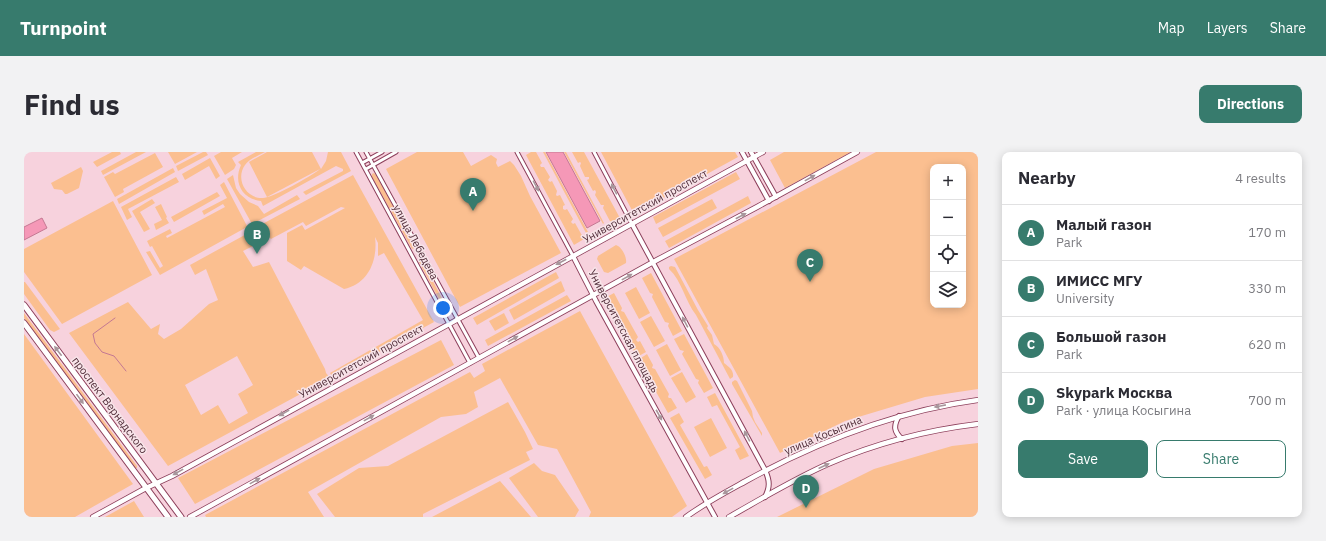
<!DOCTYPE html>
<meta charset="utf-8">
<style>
:root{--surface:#fff;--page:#f2f2f3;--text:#2b2b33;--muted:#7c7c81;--line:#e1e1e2;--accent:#377b6d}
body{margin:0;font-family:"IBM Plex Sans",sans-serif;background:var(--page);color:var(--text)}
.controls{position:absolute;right:12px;top:12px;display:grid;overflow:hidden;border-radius:8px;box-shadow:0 2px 10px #0003}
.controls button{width:36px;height:36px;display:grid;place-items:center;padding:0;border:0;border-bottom:1px solid var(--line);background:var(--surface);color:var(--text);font:20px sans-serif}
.you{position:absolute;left:419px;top:156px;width:14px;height:14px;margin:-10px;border:3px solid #fff;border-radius:50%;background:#1a73e8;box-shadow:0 0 0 6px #1a73e833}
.badge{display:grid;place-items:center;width:26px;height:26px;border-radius:50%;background:var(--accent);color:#fff;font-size:13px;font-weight:700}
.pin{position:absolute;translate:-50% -33px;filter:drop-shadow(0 1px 2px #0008)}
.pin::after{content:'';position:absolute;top:21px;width:14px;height:12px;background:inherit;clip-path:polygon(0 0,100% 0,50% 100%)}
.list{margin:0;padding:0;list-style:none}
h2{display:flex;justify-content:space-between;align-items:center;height:52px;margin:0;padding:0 16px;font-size:17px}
h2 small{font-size:13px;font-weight:400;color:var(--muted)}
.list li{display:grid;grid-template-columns:26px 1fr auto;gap:12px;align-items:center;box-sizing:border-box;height:56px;padding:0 16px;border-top:1px solid var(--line)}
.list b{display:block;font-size:15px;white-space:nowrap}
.list p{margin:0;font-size:13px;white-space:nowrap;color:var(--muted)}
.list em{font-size:13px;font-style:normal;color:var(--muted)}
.actions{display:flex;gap:8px;padding:12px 16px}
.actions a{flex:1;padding:9px 0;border:1px solid var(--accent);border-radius:8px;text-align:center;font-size:14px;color:var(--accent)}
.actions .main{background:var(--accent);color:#fff}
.icon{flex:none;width:22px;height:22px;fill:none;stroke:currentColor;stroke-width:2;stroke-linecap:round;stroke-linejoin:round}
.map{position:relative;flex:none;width:954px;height:365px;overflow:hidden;border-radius:8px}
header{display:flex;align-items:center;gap:24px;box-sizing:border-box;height:56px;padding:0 20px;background:var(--accent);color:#fff}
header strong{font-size:19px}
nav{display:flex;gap:22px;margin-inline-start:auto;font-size:14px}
.intro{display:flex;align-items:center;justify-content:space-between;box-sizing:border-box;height:96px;padding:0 24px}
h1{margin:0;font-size:28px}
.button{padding:10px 18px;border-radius:8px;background:var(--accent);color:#fff;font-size:14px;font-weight:700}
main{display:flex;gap:24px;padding:0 24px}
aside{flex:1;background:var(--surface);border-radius:8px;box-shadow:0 2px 10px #0003}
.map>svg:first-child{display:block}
.green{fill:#fbbf90;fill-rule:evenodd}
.water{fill:#f598b7;stroke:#c47892}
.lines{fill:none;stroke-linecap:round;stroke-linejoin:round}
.stream{stroke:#c47892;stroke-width:1}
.minor-casing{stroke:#8d405c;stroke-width:5}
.tertiary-casing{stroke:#8d405c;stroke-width:6}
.secondary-casing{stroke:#8d405c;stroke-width:6}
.primary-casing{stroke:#8d405c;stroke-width:7}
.minor{stroke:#fff;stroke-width:3}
.tertiary{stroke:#fff;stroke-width:4}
.secondary{stroke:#fff;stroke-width:4.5}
.primary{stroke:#fff;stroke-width:5}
.oneway{fill:#a8969c}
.labels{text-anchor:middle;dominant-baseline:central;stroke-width:3;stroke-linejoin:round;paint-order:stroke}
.street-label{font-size:11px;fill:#522e3a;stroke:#f8e5ea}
</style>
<header>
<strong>Turnpoint</strong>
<nav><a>Map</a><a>Layers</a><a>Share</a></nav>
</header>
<div class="intro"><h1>Find us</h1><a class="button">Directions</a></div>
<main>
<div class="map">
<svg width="954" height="365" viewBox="0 0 954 365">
<rect width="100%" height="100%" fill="#f7d2dd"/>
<path class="green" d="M88 0H96L97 2 73 15 69 10Z
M112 0H122L79 23 77 19Z
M144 0H173L151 12Z
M179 0H182L184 3 154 19 152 14Z
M197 0H218L208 6 212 13 210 17 201 23 190 4Z
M232 0H241C234 4 225 7 221 13 211 27 222 47 239 46 248 46 288 24 296 17L243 45 225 10 243 0H288L297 17 302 9 304 0H317L327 19 282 43 279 40 319 19V17L312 14 239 54 237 49C218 47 209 30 217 13L214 10Z
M393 0H439L447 14 467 3 473 7 472 11 474 15 486 9 490 13 497 24 506 44 537 101 436 155 362 17Z
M507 0H512L518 11 516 13 517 15H520L526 25 524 28 526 30 528 29 533 39 532 43 533 44 536 43 541 53 539 54V57L541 58 543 57 549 67 547 70 549 72 551 71 560 87 550 93 502 3Z
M519 0H521L564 80 562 81Z
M540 0H542L580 71 579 72Z
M548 0H560L597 68 588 73 579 56 580 53H577L571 43 572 40 571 38 569 39 563 28 565 27V25H561L556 14 557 11 556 10 554 11Z
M577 0H711L714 5 610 62Z
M760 0H827L761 36 746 8Z
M852 0H954V237L901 245 821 269 756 301 650 107ZM909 15H939V153H909Z
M131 1 139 15 99 37 100 40 91 45 80 25 89 20 91 22Z
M186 6 196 24 192 27 185 14 161 28 158 22Z
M57 15 59 19 55 36 43 42H41L38 38 30 37 27 31Z
M149 16 151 20 95 52 93 47Z
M712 20 716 27 632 72 629 65Z
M350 21 352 23 392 95 388 97 348 25V22Z
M209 23 212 36 216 42 225 50 234 54 240 62 273 43 276 47 228 72 203 27Z
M329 23 410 170 309 225 306 221 399 168 360 101 354 104V91L351 85C354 107 345 132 320 137L280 114 277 118 263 109V81L278 73 281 78 321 56 317 55 282 74 279 70 247 87 245 85 237 87 231 76Z
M152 25 155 30 104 57 108 65 103 68 97 55Z
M200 30 223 74V75L136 123 122 100 126 99 136 116 139 114 128 94 126 95 123 89 146 77 148 81 142 84 143 86 201 55 199 52 180 63 178 59 203 46 196 33Z
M193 40 196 44 150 70 147 65Z
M724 44 727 51 645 96 641 89Z
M128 47 131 51 116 60 126 77 120 80 108 59Z
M688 47 693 56 639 85 634 76Z
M89 49 128 123 38 172 0 120V97Z
M137 52 143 65 142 66 145 71 132 78 130 72 138 68 131 55Z
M228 79 235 91 219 99 229 115 245 110 301 217 302 221 306 226 144 314 45 181 104 150 127 177 136 172 134 182 140 187 157 177 185 152 194 148 182 117 171 123 166 113ZM213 204 229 233 214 242 224 261 205 272 194 253 177 263 161 233Z
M592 93C598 95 603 105 602 111L584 121 580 120 573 107 574 104Z
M398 109 426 161 424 164 395 110Z
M647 114 651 115 674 158 684 174 683 176 688 183 690 192C696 195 700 204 700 211 705 215 710 218 709 225L706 227 672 163C661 149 658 129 645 117V115Z
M532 120 535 126 453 173 449 166Z
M627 121 658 179 649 184 644 174 645 171 641 170 628 145 629 142 626 141 618 126Z
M537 129 541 139 490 168 485 158Z
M0 130H1L36 177 30 180 26 178 0 142Z
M612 135 626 161 615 167 601 141Z
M590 141 598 156 597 159 600 160 614 185 612 188 614 190 616 189 622 200 613 205 581 146Z
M543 143 547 149 464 194 461 188Z
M556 159 663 354 648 365H565L567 360 533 297 514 293 476 226 450 240 454 255 442 262 417 265 284 340 300 365H182L181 363 446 220 450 226 461 219 458 212Z
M0 161 113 314V316H111L0 166Z
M480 161 485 171 471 179 465 169Z
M627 164 641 189 630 195 616 170Z
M0 182 109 332 51 365H0Z
M660 182 689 236 680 241 674 231 675 228 672 227 658 202 660 199 656 198 650 187Z
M417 188 430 213 171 352 154 326Z
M643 192 657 218 646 224 632 198Z
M623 202 629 213 628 216 631 217 645 242 644 245 645 246H647L653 256 644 261 614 208Z
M658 220 672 245 662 251 647 226Z
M711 228 713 229 728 259 729 265 731 270 738 281V284L708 232V230Z
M691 241 725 304 716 308 711 298 716 295 693 253 688 255 683 245Z
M484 250 501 280 509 297 502 300 506 308 399 362V365H311L293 342 335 316 364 314Z
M655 261 660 270 656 273 680 315 683 314 688 323 681 327 646 266Z
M687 266 703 296 686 305 670 275Z
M954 291V365H753L850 317 928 294Z
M510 311 518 319 531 323 555 358 551 365H514L485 326Z
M476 329 507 365H408Z
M110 349 120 365H81Z"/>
<path class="water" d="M522 0H539L576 69 563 76Z
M18 66 23 76 0 88V75Z"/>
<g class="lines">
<path class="stream" d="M91 166 69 182 71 191 78 200 90 204 102 219"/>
<g class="minor-casing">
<path id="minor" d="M332 0 446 211
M342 0 455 206
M493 0 549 104
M570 0 608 72
M338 11 358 0
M342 17 372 0"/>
</g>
<g class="tertiary-casing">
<path id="tertiary" d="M718 0 745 49
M727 0 752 45
M608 72 741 318C746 329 746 335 741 345
M549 104 572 149 691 365
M875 264C869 274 870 280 878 287"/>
</g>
<g class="secondary-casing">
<path id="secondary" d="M69 365 122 336 148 324 739 0
M166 365 633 108 733 55 833 0
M662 365C681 351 702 340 722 329 795 289 872 259 954 248
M705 365C737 347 770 327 804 312 850 292 904 278 954 272"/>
</g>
<g class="primary-casing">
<path id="primary" d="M0 153 157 365
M0 171 144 365"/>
</g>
<use href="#minor" class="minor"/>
<use href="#tertiary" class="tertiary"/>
<use href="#secondary" class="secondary"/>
<use href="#primary" class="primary"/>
</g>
<defs><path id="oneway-solid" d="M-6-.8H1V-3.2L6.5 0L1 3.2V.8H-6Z"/></defs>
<g class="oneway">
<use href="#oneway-solid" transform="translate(786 26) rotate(-29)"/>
<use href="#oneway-solid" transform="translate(512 34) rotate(62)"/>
<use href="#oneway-solid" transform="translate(590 37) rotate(-118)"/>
<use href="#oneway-solid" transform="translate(717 64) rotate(-28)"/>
<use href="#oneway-solid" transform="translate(537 110) rotate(152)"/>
<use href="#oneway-solid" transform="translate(603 125) rotate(-29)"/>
<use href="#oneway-solid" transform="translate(661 170) rotate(-118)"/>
<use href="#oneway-solid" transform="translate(489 187) rotate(-29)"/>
<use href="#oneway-solid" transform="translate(34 199) rotate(-127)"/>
<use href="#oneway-solid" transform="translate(56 247) rotate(54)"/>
<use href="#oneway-solid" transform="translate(916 254) rotate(169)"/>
<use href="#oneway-solid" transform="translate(260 261) rotate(151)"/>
<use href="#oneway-solid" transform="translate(635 263) rotate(61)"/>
<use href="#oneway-solid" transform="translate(345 266) rotate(-29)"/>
<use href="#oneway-solid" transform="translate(723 284) rotate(-118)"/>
<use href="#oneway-solid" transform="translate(800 314) rotate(-25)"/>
<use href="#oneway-solid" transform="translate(154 320) rotate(151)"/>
<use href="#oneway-solid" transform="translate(231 329) rotate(-29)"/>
<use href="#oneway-solid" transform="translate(704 339) rotate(151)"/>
</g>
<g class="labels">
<g class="street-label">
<text transform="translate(621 54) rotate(-29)">Университетский проспект</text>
<text transform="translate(392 90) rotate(62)">улица Лебедева</text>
<text transform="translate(600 179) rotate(62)">Университетская площадь</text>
<text transform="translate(337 209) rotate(-29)">Университетский проспект</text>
<text transform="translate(86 253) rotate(53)">проспект Вернадского</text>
<text transform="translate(799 283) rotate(-23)">улица Косыгина</text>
</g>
</g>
</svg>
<div class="controls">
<button>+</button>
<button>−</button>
<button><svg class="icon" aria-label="locate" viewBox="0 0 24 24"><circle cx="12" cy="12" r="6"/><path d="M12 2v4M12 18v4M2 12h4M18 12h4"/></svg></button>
<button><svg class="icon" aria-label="layers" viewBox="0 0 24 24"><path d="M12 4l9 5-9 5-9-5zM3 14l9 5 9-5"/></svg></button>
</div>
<div class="you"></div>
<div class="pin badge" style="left:449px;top:59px">A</div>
<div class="pin badge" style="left:233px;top:102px">B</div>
<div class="pin badge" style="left:786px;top:130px">C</div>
<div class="pin badge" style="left:782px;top:356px">D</div>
</div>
<aside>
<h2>Nearby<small>4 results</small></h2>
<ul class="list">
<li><span class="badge">A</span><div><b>Малый газон</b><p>Park</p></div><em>170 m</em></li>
<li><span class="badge">B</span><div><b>ИМИСС МГУ</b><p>University</p></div><em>330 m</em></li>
<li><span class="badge">C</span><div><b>Большой газон</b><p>Park</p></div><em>620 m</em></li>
<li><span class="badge">D</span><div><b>Skypark Москва</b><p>Park · улица Косыгина</p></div><em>700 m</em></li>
</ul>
<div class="actions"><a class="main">Save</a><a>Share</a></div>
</aside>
</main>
